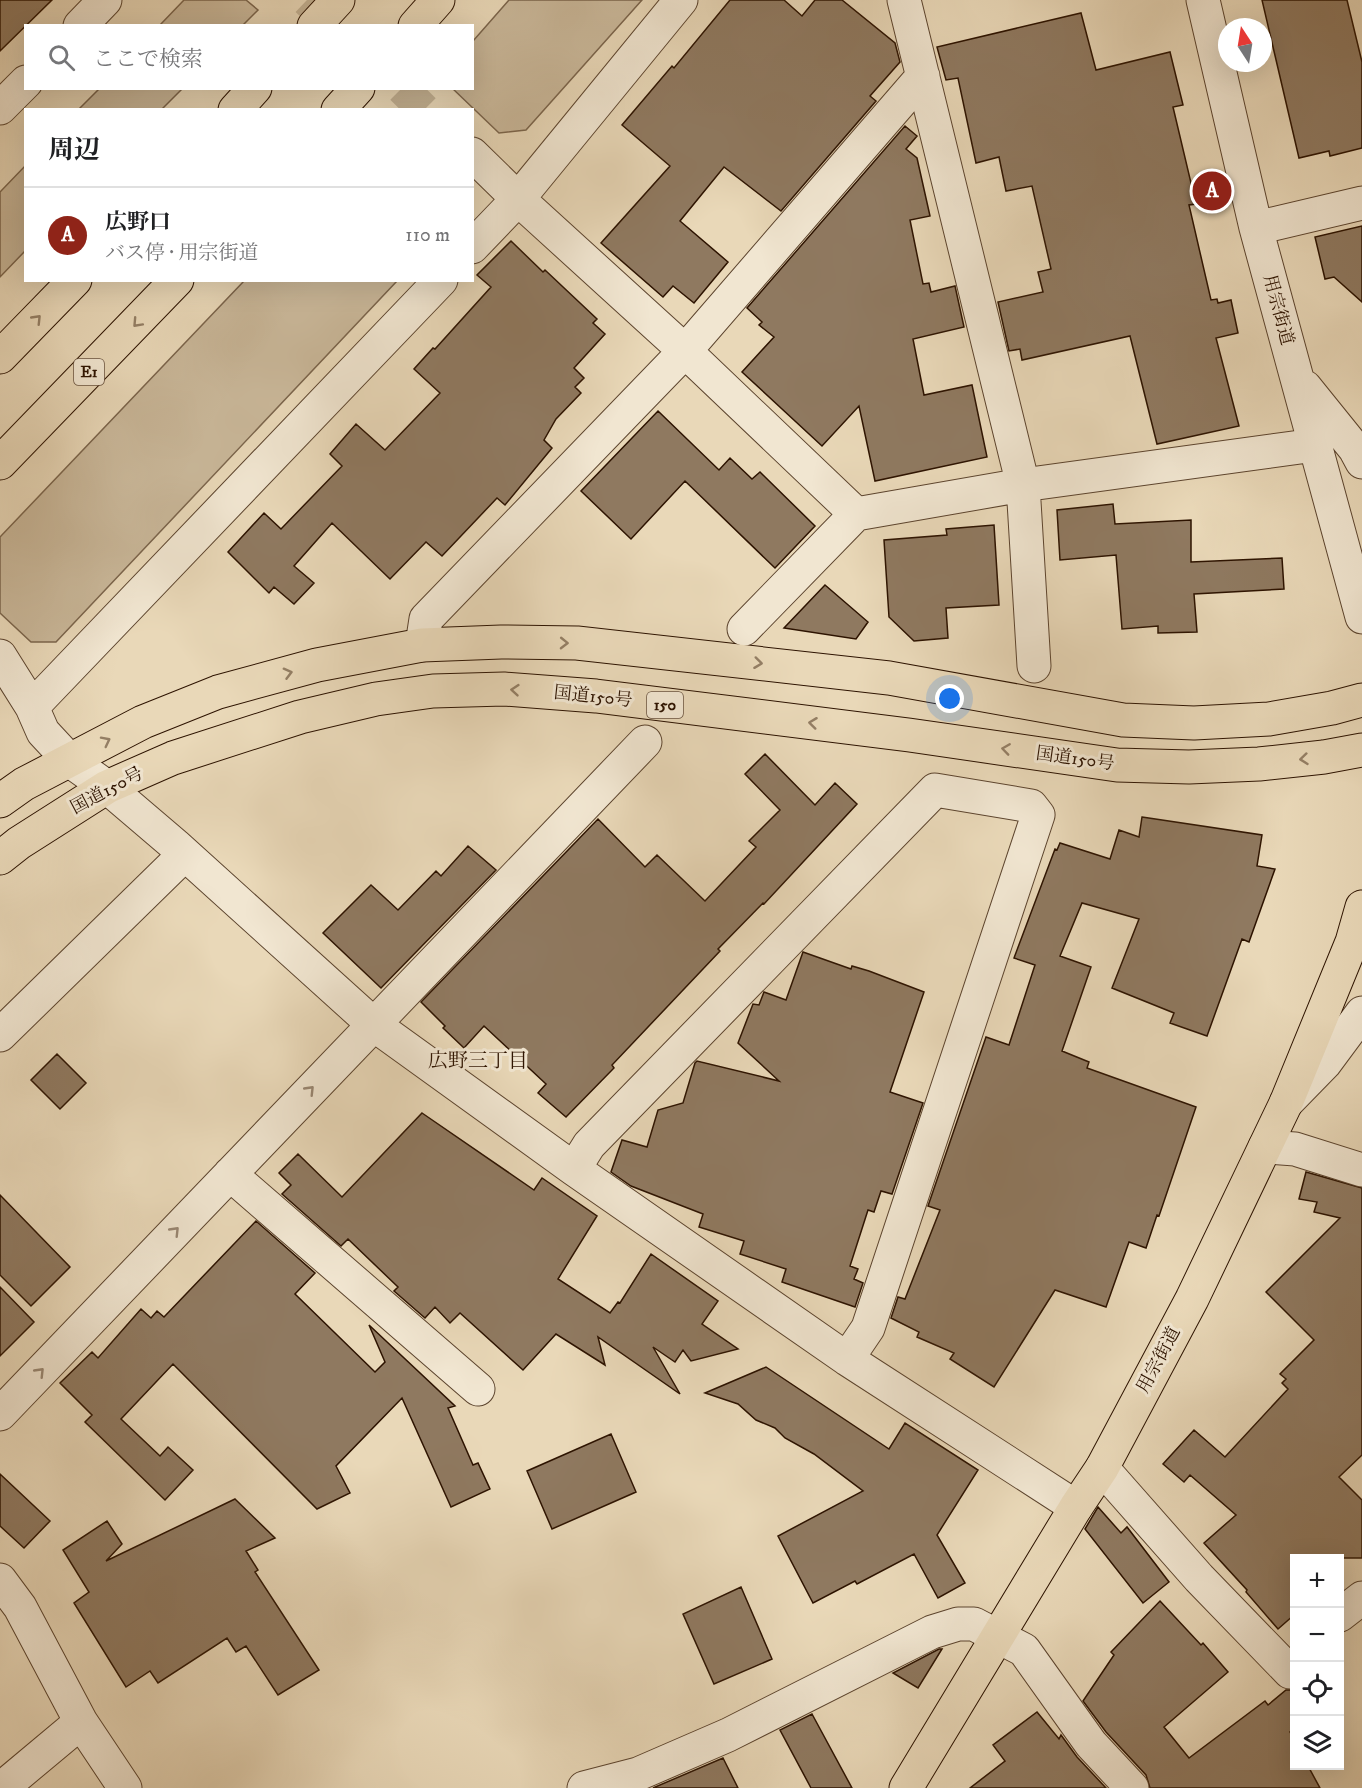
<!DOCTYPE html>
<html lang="ja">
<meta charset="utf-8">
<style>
:root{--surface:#fff;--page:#f6f6f6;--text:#202124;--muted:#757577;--line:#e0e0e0;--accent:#8f2418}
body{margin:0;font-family:"IM FELL DW Pica","Noto Serif JP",serif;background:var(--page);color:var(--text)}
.controls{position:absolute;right:18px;bottom:18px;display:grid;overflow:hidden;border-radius:0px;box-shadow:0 6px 24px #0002}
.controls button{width:54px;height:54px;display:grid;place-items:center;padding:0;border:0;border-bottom:2px solid var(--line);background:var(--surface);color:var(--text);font:30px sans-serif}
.compass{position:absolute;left:1218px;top:18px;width:54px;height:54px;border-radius:50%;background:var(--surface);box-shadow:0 6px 24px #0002;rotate:348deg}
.you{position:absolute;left:950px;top:699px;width:21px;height:21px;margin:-15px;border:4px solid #fff;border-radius:50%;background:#1a73e8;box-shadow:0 0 0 9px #1a73e833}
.badge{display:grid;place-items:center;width:39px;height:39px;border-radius:50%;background:var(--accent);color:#fff;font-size:20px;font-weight:700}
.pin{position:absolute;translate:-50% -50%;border:3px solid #fff;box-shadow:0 2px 6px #0006}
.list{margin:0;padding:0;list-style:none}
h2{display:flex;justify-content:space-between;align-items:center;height:78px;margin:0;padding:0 24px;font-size:26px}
h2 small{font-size:20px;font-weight:400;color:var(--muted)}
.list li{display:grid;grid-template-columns:39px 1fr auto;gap:18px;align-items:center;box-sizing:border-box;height:96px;padding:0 24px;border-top:2px solid var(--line)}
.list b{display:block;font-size:22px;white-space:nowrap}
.list p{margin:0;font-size:20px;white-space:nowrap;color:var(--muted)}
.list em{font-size:20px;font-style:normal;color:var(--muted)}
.icon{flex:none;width:33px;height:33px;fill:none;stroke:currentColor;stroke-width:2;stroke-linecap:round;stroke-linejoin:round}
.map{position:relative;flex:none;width:1362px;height:1788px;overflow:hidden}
.search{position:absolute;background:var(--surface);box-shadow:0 6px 24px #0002;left:24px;top:24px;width:450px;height:66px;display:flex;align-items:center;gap:15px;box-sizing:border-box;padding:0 21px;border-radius:0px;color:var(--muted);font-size:22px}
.panel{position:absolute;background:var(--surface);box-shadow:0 6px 24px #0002;left:24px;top:108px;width:450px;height:174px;border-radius:0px}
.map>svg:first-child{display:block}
.green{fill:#c9b799;stroke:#7b654c;stroke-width:1.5}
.building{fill:#8f7960;stroke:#2d1300;stroke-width:1.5}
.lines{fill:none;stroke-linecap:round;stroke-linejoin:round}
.minor-tunnel{stroke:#c3b193;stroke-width:33;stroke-dasharray:33 16;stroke-linecap:butt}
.minor-casing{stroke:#5c442e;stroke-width:35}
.major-casing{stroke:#2d1300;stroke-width:35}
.highway-casing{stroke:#2d1300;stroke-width:35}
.minor{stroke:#f1e6d1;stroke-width:33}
.major{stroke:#e9d8b8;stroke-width:33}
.highway{stroke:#e9d8b8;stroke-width:33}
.oneway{stroke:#947f65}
.oneway2{stroke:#998773}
.labels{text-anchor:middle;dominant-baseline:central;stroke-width:6;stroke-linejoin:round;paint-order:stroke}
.shield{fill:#f1e6d1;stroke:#68523f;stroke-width:1.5}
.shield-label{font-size:16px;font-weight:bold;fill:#2d1300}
.street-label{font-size:18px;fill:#2d1300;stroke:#f1e6d1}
.neighbourhood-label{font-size:20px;fill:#2d1300;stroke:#f1e6d1}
</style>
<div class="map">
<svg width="1362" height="1788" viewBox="0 0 1362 1788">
<rect width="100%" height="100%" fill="#e9d8b8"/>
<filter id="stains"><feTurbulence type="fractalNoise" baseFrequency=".00333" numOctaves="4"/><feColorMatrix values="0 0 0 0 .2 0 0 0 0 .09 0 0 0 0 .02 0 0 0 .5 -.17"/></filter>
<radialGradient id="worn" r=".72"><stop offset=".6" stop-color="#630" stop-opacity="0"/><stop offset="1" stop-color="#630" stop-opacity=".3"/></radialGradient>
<path class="green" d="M184 0H246L258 10 243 25H160Z
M509 0H642L526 130 499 133 453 89 472 88 473 41Z
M99 89V88L182 89 162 109H79Z
M25 166V251L0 277V192Z
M244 281H397L56 642H31L0 613V537Z"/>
<path class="building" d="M0 0H52L0 51Z
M730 0H784L802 16 815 0H842L895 43 900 62 870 96 876 101 781 211 724 167 680 221 728 262 694 303 673 286 663 297 601 243 670 166 622 125 672 66 674 68Z
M1262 0H1347L1362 62V148L1330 156 1329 151 1299 158Z
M1081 13 1096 70 1170 52 1183 105 1173 107 1196 204 1189 205 1211 300 1217 299 1218 303 1231 300 1238 333 1216 338 1239 426 1157 444 1130 336 1022 360 1020 349 1009 351 998 302 1043 292 1038 272 1051 269 1032 186 1006 191 999 157 976 163 958 78 946 80 937 47Z
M905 126 917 136 906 149 917 158 930 216 910 220 923 284 929 283 931 292 955 286 964 327 913 339 924 395 972 385 987 457 875 481 859 406 822 446 742 372 774 337 759 325 762 322 747 308Z
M1362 226V302L1334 277 1325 279 1315 237Z
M511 241 543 272 545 270 597 319 593 323 605 334 574 368 584 378 575 387 581 393 556 419 544 440 552 448 505 505 497 498 442 556 426 542 390 579 332 523 294 566 314 583 294 604 274 587 269 593 228 552 264 513 281 529 342 466 330 454 356 424 385 450 440 393 414 369 433 348 435 349 491 287 477 275Z
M658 411 719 470 730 458 752 479 760 472 815 526 775 568 685 481 631 539 581 491Z
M1113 504 1115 524 1191 520V562L1282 558 1284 589 1194 594 1197 632 1158 633V626L1122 629 1116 555 1060 560 1057 510Z
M994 525 999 605 946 608 948 638 914 641 889 617 884 540 947 535 946 529Z
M825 585 868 622 856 639 784 628Z
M765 754 815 805 835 783 857 804 764 904 763 903 718 949 720 951 612 1065 614 1068 566 1117 538 1093 546 1084 484 1026 464 1048 443 1028 445 1026 421 1002 598 819 645 867 657 855 705 901 756 847 749 841 780 810 745 774Z
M1142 817 1262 835 1257 866 1275 869 1249 942 1242 939 1207 1036 1170 1023 1174 1013 1112 988 1139 919 1082 903 1060 956 1091 967 1062 1051 1089 1062 1087 1068 1196 1107 1159 1216 1157 1215 1146 1248 1129 1242 1106 1307 1055 1290 994 1387 950 1359 954 1353 917 1337 919 1332 891 1318 898 1297 905 1299 940 1210 928 1206 986 1037 1009 1045 1035 965 1014 958 1055 849 1057 850 1060 843 1110 859 1119 830 1139 837Z
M468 846 496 870 381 988 323 933 371 885 398 910 436 871 441 876Z
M803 952 851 969 852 966 869 971 924 992 890 1092 923 1103 892 1194 881 1191 874 1212 868 1210 850 1266 858 1269 854 1279 863 1283 855 1307 782 1282 786 1269 740 1254 744 1241 699 1227 703 1214 631 1186 611 1172 622 1140 647 1147 658 1110 683 1103 695 1063 697 1061 779 1081 738 1043 753 1004 759 1005 764 992 786 1000Z
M57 1054 86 1083 60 1109 31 1080Z
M422 1113 534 1190 542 1178 597 1216 558 1279 610 1313 618 1302 620 1303 651 1254 718 1301 702 1324 738 1349 691 1361 683 1350 675 1362 653 1347 680 1394 598 1337 605 1365 556 1334 523 1370 460 1313 450 1323 435 1307 425 1318 394 1291 398 1287 348 1239 341 1246 282 1194 291 1185 279 1173 298 1154 342 1197Z
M1306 1172 1362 1188V1455L1339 1477 1362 1500V1558H1294V1615L1278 1629 1246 1592 1247 1590 1204 1543 1236 1515 1190 1475 1184 1482 1163 1464 1194 1430 1225 1457 1288 1389 1282 1383 1286 1379 1280 1374 1314 1340 1266 1292 1340 1218 1314 1212 1317 1202 1299 1199Z
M0 1195 70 1267 31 1306 0 1275Z
M256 1221 315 1273 295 1294 375 1372 385 1362 369 1325 455 1406 448 1408 473 1465 478 1463 490 1489 451 1507 402 1398 336 1466 350 1493 317 1509 173 1364 121 1419 160 1456 168 1447 193 1470 165 1500 85 1422 92 1415 60 1383 92 1352 98 1358 141 1309 151 1318 157 1311 164 1317Z
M0 1287 34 1322 0 1356Z
M766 1367 889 1449 905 1423 978 1470 937 1535 965 1583 938 1598 914 1554 857 1584 855 1581 813 1603 778 1536 863 1491 814 1454 785 1438 775 1428 756 1420 738 1404 705 1393Z
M611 1434 636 1492 552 1529 527 1471Z
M0 1474 50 1521 24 1548 0 1526Z
M235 1499 275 1538 246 1551 258 1570 255 1572 319 1670 278 1695 246 1646 236 1652 227 1638 158 1683 150 1671 126 1687 74 1603 89 1592 63 1550 107 1521 122 1544 106 1561Z
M1098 1507 1121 1533 1127 1527 1169 1582 1143 1603 1085 1529Z
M741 1587 772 1659 714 1684 683 1614Z
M1160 1601 1201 1645 1203 1643 1228 1672 1164 1727 1189 1758 1265 1701 1268 1705 1286 1690H1294V1728L1290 1732 1294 1740V1766H1308L1320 1788H1150L1146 1775 1106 1732 1083 1701 1114 1655 1111 1652Z
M939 1649H942L918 1688 893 1673Z
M1037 1712 1059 1739 1061 1735 1077 1757 1106 1788H970L1005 1761 993 1745Z
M812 1714 852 1788H811L780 1730Z
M723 1758 738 1788H653Z"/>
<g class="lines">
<path class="minor-tunnel" d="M307 0 334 26
M402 88 424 110"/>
<g class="minor-casing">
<path id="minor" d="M904 0 1023 485 1034 666
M1203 0 1256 228 1362 617
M80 26 105 0
M0 108 26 82
M472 154 518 199 685 351 856 514 1023 485 1315 445
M1256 228 1362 203
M472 247 518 199 681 0
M1305 387 1355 449 1362 462
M744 629 856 514
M422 645 426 619 685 351 923 76
M0 656 32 707 43 732 69 760 107 787 175 845 373 1024 574 1169 847 1359 1076 1507
M32 707 441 280
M0 1035 185 854
M1286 1103 1325 1063 1362 1013
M1265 1147 1295 1149 1362 1170
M574 1169 589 1145 935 790 1031 806 1038 815 868 1328 847 1359
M230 1174 478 1389
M0 1414 645 742
M1102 1468 1199 1578 1290 1672
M0 1580 20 1607 81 1722 125 1788
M1340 1615 1362 1598
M2 1788 81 1722
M584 1788 638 1774 728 1735 932 1632 958 1624H974L1024 1650 1091 1744 1132 1788"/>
</g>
<g class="major-casing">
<path id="major" d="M906 1788 1076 1507 1102 1468 1192 1299 1286 1103 1352 942 1362 907"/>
</g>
<g class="highway-casing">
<path id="highway" d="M314 26 338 0
M415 26 438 0
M235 110 255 88
M338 110 358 88
M0 357 75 280
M0 463 177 280
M0 801 24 784 143 722 218 692 317 665 422 645 501 642 577 643 889 678 1123 720 1194 723 1269 719 1332 708 1362 700
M0 858 19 843 107 787 173 758 300 717 376 699 433 691 504 689 596 696 909 735 1117 765 1189 767 1259 764 1324 757 1362 750"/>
</g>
<use href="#minor" class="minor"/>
<use href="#major" class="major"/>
<use href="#highway" class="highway"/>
</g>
<defs><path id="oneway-chevron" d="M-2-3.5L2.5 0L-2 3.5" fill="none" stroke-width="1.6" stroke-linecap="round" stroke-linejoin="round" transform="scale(1.5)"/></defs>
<g class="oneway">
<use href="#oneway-chevron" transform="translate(37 319) rotate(-46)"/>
<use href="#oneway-chevron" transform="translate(137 323) rotate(133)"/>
<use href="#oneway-chevron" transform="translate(564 643) rotate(1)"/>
<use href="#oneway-chevron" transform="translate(758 663) rotate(7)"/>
<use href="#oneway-chevron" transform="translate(288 673) rotate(-15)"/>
<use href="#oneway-chevron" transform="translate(515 690) rotate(-175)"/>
<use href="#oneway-chevron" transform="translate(813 723) rotate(-173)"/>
<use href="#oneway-chevron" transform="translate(106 741) rotate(-27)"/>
<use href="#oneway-chevron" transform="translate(1006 749) rotate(-172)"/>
<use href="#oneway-chevron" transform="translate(1304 759) rotate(174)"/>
</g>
<g class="oneway2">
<use href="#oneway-chevron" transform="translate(310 1090) rotate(-46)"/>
<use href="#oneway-chevron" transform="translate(175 1231) rotate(-46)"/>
<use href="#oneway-chevron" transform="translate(40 1372) rotate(-46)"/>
</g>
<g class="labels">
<g class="shield">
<rect x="74" y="359" width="30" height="26" rx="4.5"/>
<rect x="647" y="692" width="36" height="26" rx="4.5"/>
</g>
<g class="shield-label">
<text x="89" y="372">E1</text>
<text x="665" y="705">150</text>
</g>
<g class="street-label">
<text transform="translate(1278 310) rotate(75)">用宗街道</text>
<text transform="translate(593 697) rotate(6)">国道150号</text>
<text transform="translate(1075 759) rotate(8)">国道150号</text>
<text transform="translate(107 791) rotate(-28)">国道150号</text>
<text transform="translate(1159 1360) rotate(-62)">用宗街道</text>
</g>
<g class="neighbourhood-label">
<text x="478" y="1061">広野三丁目</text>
</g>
</g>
<rect width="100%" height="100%" filter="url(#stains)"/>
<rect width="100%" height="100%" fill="url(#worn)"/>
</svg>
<div class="controls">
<button>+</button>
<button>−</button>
<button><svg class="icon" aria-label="locate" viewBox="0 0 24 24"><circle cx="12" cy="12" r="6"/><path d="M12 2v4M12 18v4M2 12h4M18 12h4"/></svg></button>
<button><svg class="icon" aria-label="layers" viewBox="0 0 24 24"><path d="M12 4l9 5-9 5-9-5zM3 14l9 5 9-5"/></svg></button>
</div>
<svg class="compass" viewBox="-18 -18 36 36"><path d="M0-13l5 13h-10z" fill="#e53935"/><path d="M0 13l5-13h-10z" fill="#757577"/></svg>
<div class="you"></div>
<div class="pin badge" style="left:1212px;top:191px">A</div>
<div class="search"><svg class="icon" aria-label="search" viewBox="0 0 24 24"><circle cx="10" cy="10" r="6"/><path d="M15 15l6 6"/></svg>ここで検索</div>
<section class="panel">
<h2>周辺<small></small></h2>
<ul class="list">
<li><span class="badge">A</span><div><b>広野口</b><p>バス停 · 用宗街道</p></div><em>110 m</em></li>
</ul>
</section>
</div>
